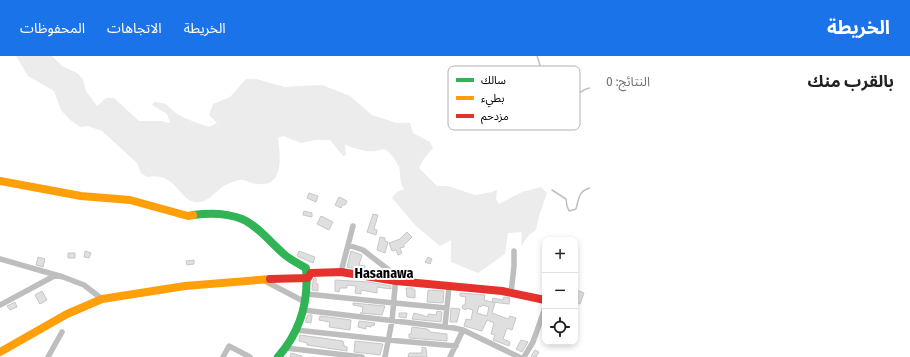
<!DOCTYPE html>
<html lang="ar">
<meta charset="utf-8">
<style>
:root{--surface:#fff;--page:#f6f6f6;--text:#222;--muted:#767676;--line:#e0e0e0;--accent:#1a73e8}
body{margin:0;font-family:"Fira Sans Condensed","Noto Sans Arabic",sans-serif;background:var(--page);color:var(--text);direction:rtl}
.controls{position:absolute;right:12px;bottom:12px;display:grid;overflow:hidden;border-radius:8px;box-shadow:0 2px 6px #0003}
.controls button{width:36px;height:36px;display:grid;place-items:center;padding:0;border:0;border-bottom:1px solid var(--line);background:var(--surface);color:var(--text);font:20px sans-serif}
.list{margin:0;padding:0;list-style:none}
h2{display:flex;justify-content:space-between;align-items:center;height:52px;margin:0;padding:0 16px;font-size:17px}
h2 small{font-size:13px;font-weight:400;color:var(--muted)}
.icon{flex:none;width:22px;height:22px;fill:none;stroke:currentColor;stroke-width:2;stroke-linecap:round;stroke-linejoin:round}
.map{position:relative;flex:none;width:590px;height:301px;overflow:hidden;direction:ltr}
header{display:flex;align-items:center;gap:24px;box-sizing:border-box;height:56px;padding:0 20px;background:var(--accent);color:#fff}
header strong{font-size:19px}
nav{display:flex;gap:22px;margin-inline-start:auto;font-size:14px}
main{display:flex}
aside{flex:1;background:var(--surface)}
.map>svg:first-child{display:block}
.green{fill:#ececec}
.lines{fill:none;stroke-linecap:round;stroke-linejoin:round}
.stream{stroke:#bfbfbf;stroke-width:1.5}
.building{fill:#dfdfdf;stroke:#c7c7c7;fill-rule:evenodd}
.street{stroke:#bebebe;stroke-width:5.5}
.fast{stroke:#30b455;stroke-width:8}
.slow{stroke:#ff9f0a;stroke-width:8}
.jam{stroke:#e5322d;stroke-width:8}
.labels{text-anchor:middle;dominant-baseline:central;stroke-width:4;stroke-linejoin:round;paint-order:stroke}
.quarter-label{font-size:14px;font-weight:bold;fill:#000;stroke:#fff}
.key{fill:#fff;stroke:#b2b2b2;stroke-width:1}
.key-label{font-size:11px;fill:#000}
</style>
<header>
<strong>الخريطة</strong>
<nav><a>الخريطة</a><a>الاتجاهات</a><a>المحفوظات</a></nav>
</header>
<main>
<aside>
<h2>بالقرب منك<small>النتائج: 0</small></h2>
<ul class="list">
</ul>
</aside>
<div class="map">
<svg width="590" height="301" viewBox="0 0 590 301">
<rect width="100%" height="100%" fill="#fff"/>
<path class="green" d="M16 0H52L62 10 77 17 83 23 86 35 97 50 106 42H114L139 65H160L170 67 167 58 152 49 154 46C170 47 165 49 176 57 185 63 198 67 209 71L217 67 209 59 213 48 230 41 246 23H256L285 31 322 29 350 40 372 59 397 67H410L413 77 430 86 433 92 423 104 419 112 437 130H448L475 139 492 136 497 134 496 143 499 148 522 136 541 131 547 137 539 160 536 174 528 180 521 190 522 176 508 177 505 198 478 217 451 206V184L440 190 417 171 392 142 397 136 404 133C399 126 401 119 399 111 396 104 390 96 384 93 368 98 361 94 345 89L346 99 343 100 330 84H315L301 87 283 80 278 82C280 99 285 132 257 128 243 126 246 120 230 127 228 128 224 129 222 131 214 137 208 147 196 146 179 145 176 115 147 121L141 117 137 107 102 75 88 70 80 71 69 63 61 54 54 35 28 20Z"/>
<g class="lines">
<path class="stream" d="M537 0C540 6 541 19 545 24 548 28 571 39 576 38 582 37 584 32 590 32
M552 134 566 143 567 150 569 155 576 153C579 143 578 135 590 132"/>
</g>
<path class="building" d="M309 137 318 140 316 146 307 142Z
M339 141 347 145 345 149H342L341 152 335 149Z
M304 155 312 157V161L303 159Z
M373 158 378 159 374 173 377 174 376 179 367 176Z
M321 160 333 166 329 174 317 168Z
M407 176 412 181 404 189V191L400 192 402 197 398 199 396 194 392 195 389 187 400 183Z
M380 181 385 182V185L388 186 385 197 377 194Z
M85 195 91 197 89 202 84 201Z
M299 195 315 201 313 207 297 200Z
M351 195 362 199 359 209 365 210 364 214 347 211Z
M68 197H75V202H68Z
M38 201 45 203 43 211 36 209Z
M428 201 432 203 430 208 425 206Z
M194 204V208L187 209 186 205Z
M314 222H316V228H318V235L312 234 313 225Z
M335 224 369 226 391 230V233L377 231V237L361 234V238L355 237 356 230 347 229V232H340L339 236 335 235Z
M406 232H413V234H415V242L407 241Z
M428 234 444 235 443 247 427 246Z
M577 234 584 237 580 248 575 247Z
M42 235 47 244 40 248 35 239Z
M460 237 485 239 484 244 495 247 492 257 508 263 510 260 516 262 512 274 507 272 503 283 510 286 509 290 493 284 495 279 491 278 494 267 487 264 482 275 464 270 466 263 471 264 473 254 466 252V254L462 252 463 249H465L466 241 460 240ZM482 249 489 251 487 260 477 257 479 250 481 251Z
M504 241 510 242 509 248 492 246 493 242 503 244Z
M15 246 17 251 10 254 7 250Z
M353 247 385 250 382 259 360 257H362L363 251 353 249Z
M451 252 460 253 457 266H450Z
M437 255 442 256 441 266 412 263 414 257 428 261V258L436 259Z
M399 257H407L406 262 399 261Z
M308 259H312L311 267 305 266Z
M320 260 351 264 350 274 329 271 330 266 319 264Z
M359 265 375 267 374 270 372 269 371 271 366 270V273L358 271Z
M412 271 427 273 430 275V276L447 278V285L409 282V278H411Z
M300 279 343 285 344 290 347 291V295L307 289V287L299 285Z
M521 284 528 286 522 296 516 293Z
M355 285 383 288 380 299 354 296Z
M422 291 426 292 427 301H408L409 297H422Z
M535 294 539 296 536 301H533L531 300Z
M291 297 302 300V301H290Z"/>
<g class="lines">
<path class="street" d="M348 189 363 194 399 222
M0 203 63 221 84 229 102 243
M341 216 353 170
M263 224 305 246
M511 237 514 210V195
M307 238 394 247 447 252
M0 249 56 219
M303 254 454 272 463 274 519 301
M445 270 449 231
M296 274 388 284 456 290
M286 292 362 301
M48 301 62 276
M223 301 229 290 250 301
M385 301 392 265 396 220
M450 301 463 274
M524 301 533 286 545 252"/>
<path class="fast" d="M193 159C208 157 227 157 242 163 257 169 272 188 285 199 291 204 299 208 306 212 309 245 300 276 278 301"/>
<path class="slow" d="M0 125 81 140 130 144 188 160 193 159
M0 296 67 258 102 243 185 230 270 223"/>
<path class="jam" d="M270 223 308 222 311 217 341 216 396 225 502 235 545 244"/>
</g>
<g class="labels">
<g class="quarter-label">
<text x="384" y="217">Hasanawa</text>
</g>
</g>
<rect x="448" y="10" width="132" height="64" rx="6" class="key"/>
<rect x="456" y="22" width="18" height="4" fill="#30b455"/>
<rect x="456" y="40" width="18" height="4" fill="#ff9f0a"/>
<rect x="456" y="58" width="18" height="4" fill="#e5322d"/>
<g class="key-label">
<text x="481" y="28">سالك</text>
<text x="481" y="46">بطيء</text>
<text x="481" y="64">مزدحم</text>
</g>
</svg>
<div class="controls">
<button>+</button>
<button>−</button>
<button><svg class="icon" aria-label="locate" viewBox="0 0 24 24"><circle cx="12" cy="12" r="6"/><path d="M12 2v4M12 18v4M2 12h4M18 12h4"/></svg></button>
</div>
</div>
</main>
